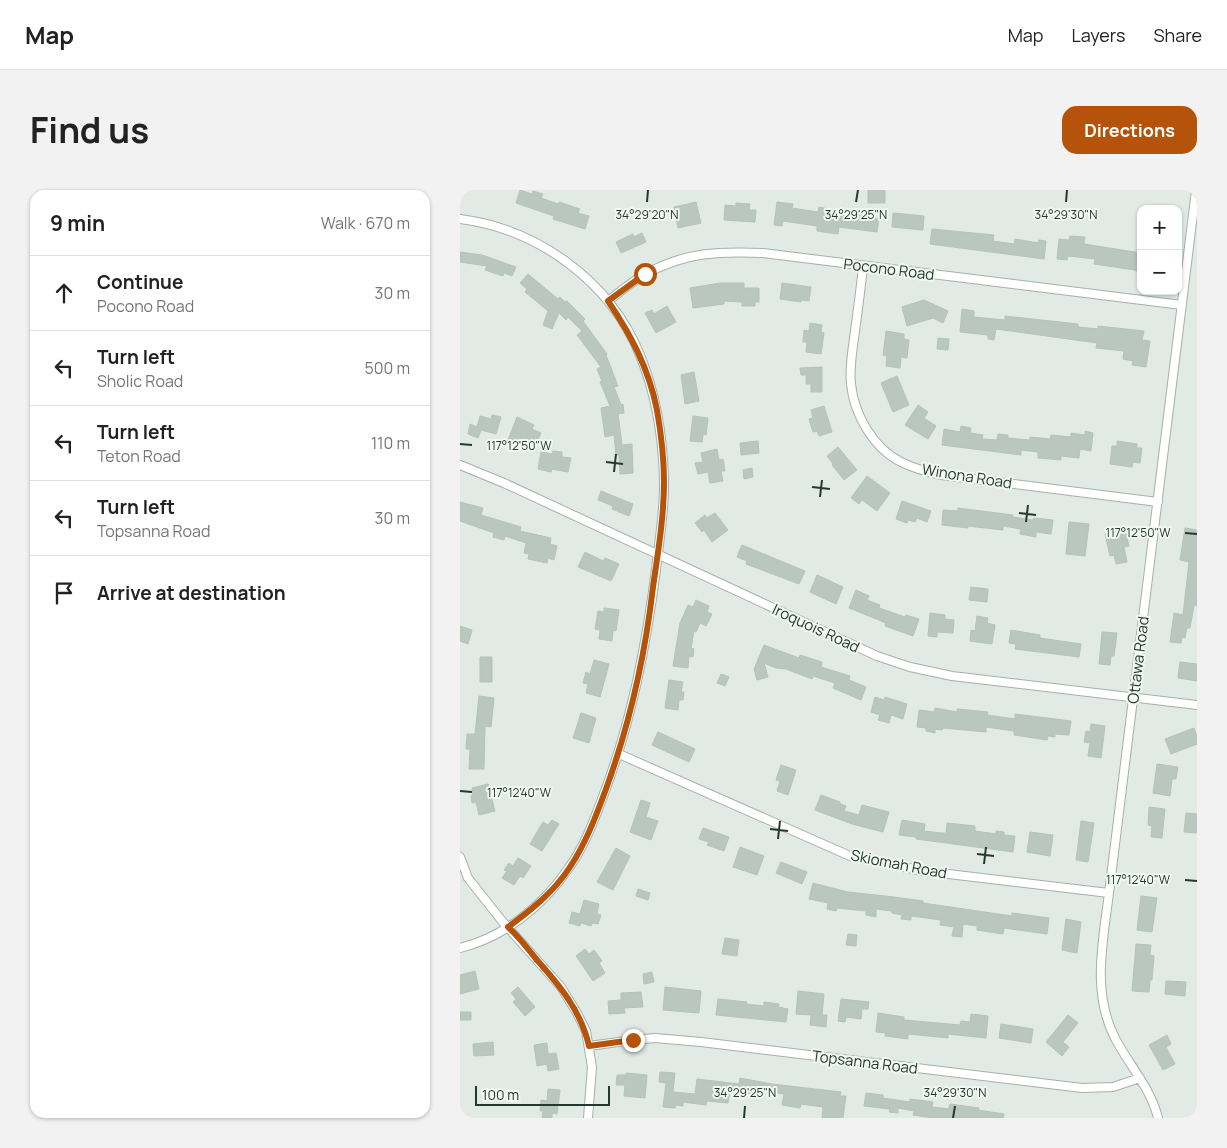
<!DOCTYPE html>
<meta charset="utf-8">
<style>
:root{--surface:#fff;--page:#f2f2f2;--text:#222;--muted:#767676;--line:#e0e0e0;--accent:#b45309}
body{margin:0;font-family:Manrope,sans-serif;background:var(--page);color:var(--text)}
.controls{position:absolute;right:15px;top:15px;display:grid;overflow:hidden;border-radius:10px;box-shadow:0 1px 4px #0004}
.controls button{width:45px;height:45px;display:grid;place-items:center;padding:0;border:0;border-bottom:1px solid var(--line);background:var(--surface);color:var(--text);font:25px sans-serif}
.scale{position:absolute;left:15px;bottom:12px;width:135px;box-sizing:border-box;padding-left:5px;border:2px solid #23392e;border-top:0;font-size:14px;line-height:18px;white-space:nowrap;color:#23392e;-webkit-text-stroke:4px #f1f7f3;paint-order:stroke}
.stop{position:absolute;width:15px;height:15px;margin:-11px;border:4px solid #b45309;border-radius:50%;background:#fff}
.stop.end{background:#b45309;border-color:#fff;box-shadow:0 1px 5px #0008}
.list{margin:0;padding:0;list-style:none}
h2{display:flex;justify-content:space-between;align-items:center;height:65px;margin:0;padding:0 20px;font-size:21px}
h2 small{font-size:16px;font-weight:400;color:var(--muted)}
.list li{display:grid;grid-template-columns:32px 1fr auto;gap:15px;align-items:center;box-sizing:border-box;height:75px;padding:0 20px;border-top:1px solid var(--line)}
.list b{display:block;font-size:19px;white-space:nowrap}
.list p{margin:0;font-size:16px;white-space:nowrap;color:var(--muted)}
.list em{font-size:16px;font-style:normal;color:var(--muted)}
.icon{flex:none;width:28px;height:28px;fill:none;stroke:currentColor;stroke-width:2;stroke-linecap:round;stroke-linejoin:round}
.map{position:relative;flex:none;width:737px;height:928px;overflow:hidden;border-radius:15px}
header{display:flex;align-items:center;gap:30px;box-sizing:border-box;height:70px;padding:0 25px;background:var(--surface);border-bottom:1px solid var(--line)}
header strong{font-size:24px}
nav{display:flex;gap:28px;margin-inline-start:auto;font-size:18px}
.intro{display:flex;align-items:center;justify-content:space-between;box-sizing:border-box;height:120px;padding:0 30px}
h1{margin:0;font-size:35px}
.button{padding:12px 22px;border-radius:15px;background:var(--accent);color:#fff;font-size:18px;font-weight:700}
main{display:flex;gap:30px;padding:0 30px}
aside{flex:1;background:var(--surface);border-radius:15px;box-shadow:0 1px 4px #0004}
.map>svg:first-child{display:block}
.building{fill:#bac7bf;stroke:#b4c3b9}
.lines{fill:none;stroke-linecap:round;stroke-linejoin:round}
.street-casing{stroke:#a4b1aa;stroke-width:10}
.street{stroke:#fff;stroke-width:8}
.route{stroke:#b45309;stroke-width:6}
.ticks{fill:none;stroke:#23392e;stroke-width:2}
.labels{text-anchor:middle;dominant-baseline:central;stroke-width:4;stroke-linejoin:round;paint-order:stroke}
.street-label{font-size:15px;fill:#23392e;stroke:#f1f7f3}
.ticks-label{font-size:12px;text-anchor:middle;fill:#23392e;stroke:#f1f7f3;stroke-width:4;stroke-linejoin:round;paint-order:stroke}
</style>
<header>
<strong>Map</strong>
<nav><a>Map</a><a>Layers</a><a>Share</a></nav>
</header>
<div class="intro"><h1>Find us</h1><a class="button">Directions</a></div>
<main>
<aside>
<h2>9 min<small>Walk · 670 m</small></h2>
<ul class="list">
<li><svg class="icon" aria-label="ahead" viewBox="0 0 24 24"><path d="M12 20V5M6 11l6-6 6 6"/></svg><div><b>Continue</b><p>Pocono Road</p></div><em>30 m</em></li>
<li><svg class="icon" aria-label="left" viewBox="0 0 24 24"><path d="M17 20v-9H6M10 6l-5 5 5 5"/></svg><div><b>Turn left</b><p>Sholic Road</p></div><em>500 m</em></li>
<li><svg class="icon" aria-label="left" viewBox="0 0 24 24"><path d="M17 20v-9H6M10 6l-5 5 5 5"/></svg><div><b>Turn left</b><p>Teton Road</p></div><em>110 m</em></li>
<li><svg class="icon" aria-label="left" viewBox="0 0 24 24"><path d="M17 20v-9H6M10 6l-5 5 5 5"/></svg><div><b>Turn left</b><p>Topsanna Road</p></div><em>30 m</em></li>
<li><svg class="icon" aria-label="arrive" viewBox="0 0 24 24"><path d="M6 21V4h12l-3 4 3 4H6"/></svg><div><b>Arrive at destination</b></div></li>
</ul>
</aside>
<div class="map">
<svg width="737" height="928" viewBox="0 0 737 928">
<rect width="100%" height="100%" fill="#e1eae4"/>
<path class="building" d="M60 0 72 4 73 1 83 4 81 8 98 14 99 12 120 19 118 23 129 26 125 39 93 29 94 26 56 13Z
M408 0H425V13H408Z
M236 12 241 33 218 38 214 17Z
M317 12 333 14 332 18 358 22 359 17 368 19 367 23 392 26 393 19 402 21 401 26 419 29 417 42 379 37 378 44 357 41V36L323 31 322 36 314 35Z
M276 13 290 14 289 20H296L295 32 264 30 265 15 276 16Z
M433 23 464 26 463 40 432 37Z
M472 39 534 45 533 51 554 54 555 49 578 53 579 50 586 51 584 69 470 54Z
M182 43 186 52 161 63 156 52 173 44 174 47Z
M610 46 625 47 624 54 681 63V81L634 74 635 69 608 66 607 70 597 69 599 49 609 50Z
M0 62 22 65 56 77 52 86 44 83 43 86 25 80 27 76 0 72Z
M68 84 98 109 100 107 105 112 107 111 125 129 123 131 147 164 146 165 158 196 154 197 161 215 163 214 164 223 158 224 162 255 172 254 173 283 160 284 159 265H156L154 245 145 247 141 218 150 216 140 192 142 191 137 179 141 177 117 145 122 141 108 127 106 130 99 123 92 139 83 135 88 121 65 102 67 99 60 93Z
M260 93H284V98H299V112H295V116H282V112L264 111V114L233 118 230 98Z
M322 93 351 97 349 111 341 110V112L320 109Z
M464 110 488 121 483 133 473 128 447 136 442 117Z
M207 116 216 132 196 143 185 123 192 120 194 124Z
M502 119 514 121V127L545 130V126L618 134V137L638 139V136L684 141 682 150 690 151 686 177 672 175 673 171 663 169 664 161 636 158 637 153 536 139 534 150 528 149V145L500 142Z
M350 133 362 135 361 142 364 143 361 164 346 162 347 152H343L344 140 349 141Z
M426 141 444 144V149L449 150 447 168 441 167 440 178 426 176 427 166 423 165Z
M478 148 489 149 488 160 477 159Z
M362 177V202H351V194H346V185H341L340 178Z
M234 182 239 211 225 214 221 185Z
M437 186 449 215 433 222 421 193Z
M458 215 468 222 464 228 476 236 468 249 445 235Z
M364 216 372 242 359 246 357 241 353 242 349 229 353 228 351 220Z
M32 225 41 227 36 244 21 240 18 248 8 244 10 234 17 237 20 226 31 229Z
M233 226 248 228 246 245 243 244 242 252 230 251Z
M57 227 74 235 72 239 81 243 74 258 59 251 58 254 48 250Z
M501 236 511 238 510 243 523 245 522 249 537 250 538 244 548 245V248L570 250V247L590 249 591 245 611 247V243L625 245V241L633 243 631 261 620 259 619 268 601 266V270L578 268V262L561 260V265L482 255 484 239 500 242Z
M298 251 299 263 281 265 280 253Z
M657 251 677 254V258H682L680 273 673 272 672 277 650 274 652 256H657Z
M378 257 397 280 384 290 372 275 373 274 367 266Z
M257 259 259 270 263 269 265 281H261L263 291 250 293 248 282 238 284 235 273 243 272 241 263Z
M93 261 102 262V267L111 268 108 282 92 279 91 282 78 279 81 262 92 264Z
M292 278 293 287 284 289 283 280Z
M407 286 430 303 417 321 402 310 399 314 391 308Z
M141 301 173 314 169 326 152 319 153 316 138 310Z
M442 311 471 321 467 332 457 328 455 332 448 330 447 333 436 329Z
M0 312 23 318 21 325 61 337 60 341 91 348 90 354 97 356 94 370 88 368 87 373 68 369 69 364 64 363 66 353 45 346 44 350 33 347 34 343 0 331Z
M498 318 553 325V327L573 330 574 328 593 330 591 344 576 342V347L560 344 561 339 543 336V340L508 336V338L482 335 483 320 498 321Z
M255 323 268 340 252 352 244 340 242 342 235 333 245 325 247 328Z
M609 332 629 334 625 366 606 364Z
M725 338 737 340V416L734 415 730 438H727L725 448 722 447 721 453 710 452 714 423 723 425 729 372 720 370Z
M665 339 669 356 664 357 667 372 656 374 654 365 650 366 645 344Z
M282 355 345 381 339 394 286 374 287 371 277 367Z
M125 362 143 371 145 368 159 374 151 391 118 377Z
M357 385 383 397 376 414 350 402Z
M511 397 528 399 527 412 509 410Z
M396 400 409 406 407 410 420 415 419 418 445 427 446 425 459 429 453 446 425 436 426 433 389 418Z
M236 410 249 416 247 422 252 424 246 436 240 433 236 442 234 441 231 458 234 459 233 467 229 466 228 478 213 476 220 433 228 415 233 417Z
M144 418 159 420 156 441 153 440 152 451 139 449 140 440 135 439 138 421 144 422Z
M470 423 485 425V429L494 430 493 443 477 442V447L468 446Z
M517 426 528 428 527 433 535 435 532 454 510 451 511 440 515 441Z
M0 436 12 440 8 454 0 451Z
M551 440 580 445V448L621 454 619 467 555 459 556 454 549 453Z
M642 442 657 443 654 466H651L650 475 639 474Z
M304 455 339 468 340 465 362 472 361 477 390 486 389 490 406 497 401 510 373 498 375 493 353 486 352 489 326 479 316 478 304 473 308 487 297 490 294 479Z
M20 467H32V492H20Z
M134 470 149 474 140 507 126 503 128 494 123 493 126 482 130 484Z
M720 472 737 474V491L718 488Z
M261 484 269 487 265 496 257 493Z
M209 490 223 492 221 502H224L223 510H219L218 520 205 518Z
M19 506 34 508 31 537 25 536 24 579H9L10 559H6L7 544H15Z
M415 507 424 510 425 507 447 514 443 529 431 525 429 533 418 530 420 525 411 522Z
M475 518 497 522V519L528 522 527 525 555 529V524L611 531 609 545 595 544V547L588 546 587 550 554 545V541L526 537V542L483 538 482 540 475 539V543L466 541V538L457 537 459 520 474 522Z
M121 523 136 528 129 553 113 548Z
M631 534 645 536 641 568 628 566 630 553 624 552 626 541 630 542Z
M734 538 737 547V554L711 564 705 549Z
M198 542 235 559 229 572 192 555Z
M697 574 718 577 716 589H712L710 606 693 603Z
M321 575 336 580 328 605 317 601 320 591 316 590Z
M28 594 35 621 19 625 16 612 12 613 11 606 13 605 12 598Z
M361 605 380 612V614L386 616 384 621 399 625 402 615 429 622 423 642 392 634 355 620Z
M181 610 190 613 186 627 198 631 191 650 170 642Z
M689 617 705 619 702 648 691 647 692 636 688 635Z
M726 623 737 624V643L724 642Z
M92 630 99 634 82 661 70 654 83 632 88 635Z
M442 630 465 634 464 641 481 643H486L487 633 515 636V641L536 644V641L544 642V645L555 646 553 662 456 649V647L439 645Z
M621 631 634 633 628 672 616 670Z
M243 638 269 647 264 661 247 655 249 652 239 649Z
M570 642 593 645 590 666 567 662Z
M280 657 304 666 297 685 273 677Z
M156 658 170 666 153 700 137 692Z
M58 668 71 676 63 688 60 686 54 695 42 688 47 681 44 680 49 673 53 676Z
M321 672 347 682 342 694 316 683Z
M353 693 388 702 434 707 463 711V713L552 726V723L589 728 587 744 544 738 543 744 517 740V736L503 734 502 747 492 746 494 737 480 735 481 730 451 726V730L441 729 442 725 432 723V721L416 719V727L406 725V721L377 718 376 721 367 719 368 713 349 709Z
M178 699 190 703 188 710 176 706Z
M681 706 697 708 692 742 677 740Z
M124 710 139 714 137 724 141 725 138 734 132 733 131 736 121 733 120 736 109 733 112 722 120 724Z
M606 729 621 732 617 763 602 760Z
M388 744 397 745 396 756 386 755Z
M265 748 279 750 277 766 262 764Z
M676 754 691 755 690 765 694 766 692 790 690 789 689 802 672 801Z
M125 759 129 764 134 760 142 771 139 773 145 783 133 791 116 766Z
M15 781 19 799 0 804V785Z
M192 782 194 792 184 794 183 784Z
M706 791 726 792 725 806 705 804Z
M58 797 75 817 65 826 53 812 56 809 51 803Z
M205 797 241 801 239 823 203 820Z
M338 801 364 804 362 825H367L366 837 350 835 351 825 336 824Z
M181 802 183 817 164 818 165 823 149 824 148 811 161 810V803Z
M258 809 287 812 286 814 304 816V812L319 814 318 817 328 819 326 832 256 825Z
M381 809 409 812 408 819H402L401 829 386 827 385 832 378 831Z
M0 822H11V830H0Z
M418 823 444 827V830L500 835 501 831 510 832 511 824 528 826 526 848 488 844V848L448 844V849L425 846 426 843 416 842Z
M608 825 618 833 603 852 609 857 602 866 586 852Z
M541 834 573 839 571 853 539 848Z
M707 845 711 854 706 857 715 874 703 880 689 855Z
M33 852 34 865 14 866 13 854Z
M87 853 88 864 96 863 99 879 88 881 87 874 77 876 74 855Z
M200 882 215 883 213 902 235 904 237 889 279 894 280 888 312 894 381 902 380 906H386L383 928H362L363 917 341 914 340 918 322 915 324 904 303 901 302 905 270 901 268 913 247 911 246 915 223 912V916L216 915 215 918 203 917 206 893 199 892Z
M166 883 187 885 185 908 164 906 165 895H156L157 885H166Z
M88 899 100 900 97 924 92 923V928H82L83 921H80L81 910 87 911Z
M406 903 423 905V908L450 912V909L473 912 472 917 489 919 490 914 519 918 518 920 544 924 543 928H473L453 925 454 921 438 918V923L429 922 430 919 404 916Z"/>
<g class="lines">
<g class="street-casing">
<path id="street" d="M0 29C78 39 150 91 180 165 196 204 203 248 204 290 205 320 199 350 196 380 186 456 172 529 145 601 135 628 125 656 108 679 83 716 44 747 0 758
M403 76C401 97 398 119 395 141 393 158 389 176 391 194 394 224 413 258 441 272 453 278 467 282 481 285L698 312
M148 111C160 102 172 91 186 84 224 62 261 61 303 63L722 115
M0 275 44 293 417 466 450 477 492 486 737 515
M159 564 390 666 463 681 649 703
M0 667 8 688 42 731 101 797 117 823 126 841 132 877 128 928
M129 856 173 850 195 848 241 852 622 898 653 897 680 888
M698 928C691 899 670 876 656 850 631 804 643 751 649 703L736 0"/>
</g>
<use href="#street" class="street"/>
</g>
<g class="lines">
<path class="route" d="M173 850 129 856C121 821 100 796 77 770 68 759 59 747 48 737 71 720 94 702 110 677 126 653 136 626 146 599 170 533 185 466 193 397 198 362 204 327 204 292 204 268 201 243 197 220 189 179 171 145 148 111L185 84"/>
</g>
<path class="ticks" d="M187 12 188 0M396 12 398 0M606 12 607 0M0 254 12 255M146 272 163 274M154 282 156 264M352 297 370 299M360 307 362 290M559 323 576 325M566 332 568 315M725 343 737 344M0 601 12 602M310 639 328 641M318 649 320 631M517 664 534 666M524 674 526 657M725 690 737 691M284 928 285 916M493 928 495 916"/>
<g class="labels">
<g class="street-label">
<text transform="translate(429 79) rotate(7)">Pocono Road</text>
<text transform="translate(507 286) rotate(9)">Winona Road</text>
<text transform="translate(356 438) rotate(25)">Iroquois Road</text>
<text transform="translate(678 470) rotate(-83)">Ottawa Road</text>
<text transform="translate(439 674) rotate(11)">Skiomah Road</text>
<text transform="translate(405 872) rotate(7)">Topsanna Road</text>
</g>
</g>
<g class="ticks-label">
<text x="187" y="29">34°29'20"N</text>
<text x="396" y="29">34°29'25"N</text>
<text x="606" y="29">34°29'30"N</text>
<text x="59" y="260">117°12'50"W</text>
<text x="678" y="347">117°12'50"W</text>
<text x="59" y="607">117°12'40"W</text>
<text x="678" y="694">117°12'40"W</text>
<text x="285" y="907">34°29'25"N</text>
<text x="495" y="907">34°29'30"N</text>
</g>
</svg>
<div class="controls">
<button>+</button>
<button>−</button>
</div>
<div class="scale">100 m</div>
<div class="stop" style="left:185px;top:84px"></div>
<div class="stop end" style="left:173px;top:850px"></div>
</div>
</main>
